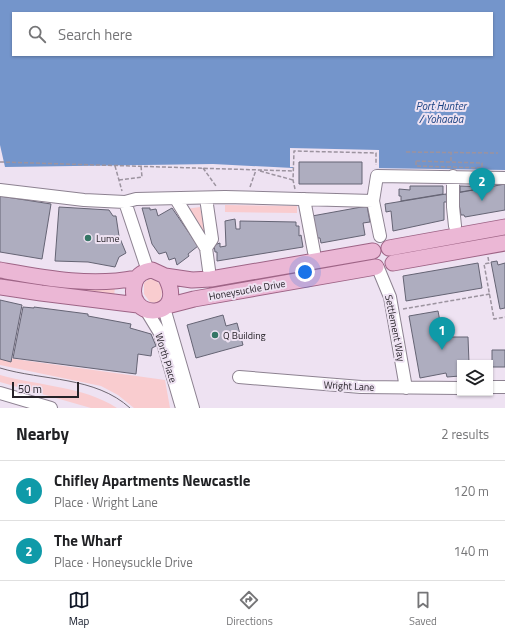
<!DOCTYPE html>
<meta charset="utf-8">
<style>
:root{--surface:#fff;--page:#f2f2f2;--text:#202124;--muted:#757577;--line:#e0e0e0;--accent:#111827}
body{margin:0;font-family:"Titillium Web",sans-serif;background:var(--page);color:var(--text)}
.controls{position:absolute;right:12px;bottom:12px;display:grid;overflow:hidden;border-radius:0px;box-shadow:0 1px 3px #0004}
.controls button{width:36px;height:36px;display:grid;place-items:center;padding:0;border:0;border-bottom:1px solid var(--line);background:var(--surface);color:var(--text);font:20px sans-serif}
.scale{position:absolute;left:12px;bottom:10px;width:67px;box-sizing:border-box;padding-left:4px;border:2px solid #262228;border-top:0;font-size:11px;line-height:14px;white-space:nowrap;color:#262228;-webkit-text-stroke:3px #eee2f2;paint-order:stroke}
.you{position:absolute;left:305px;top:272px;width:14px;height:14px;margin:-10px;border:3px solid #fff;border-radius:50%;background:#1a73e8;box-shadow:0 0 0 6px #1a73e833}
.badge{display:grid;place-items:center;width:26px;height:26px;border-radius:50%;background:var(--accent);color:#fff;font-size:13px;font-weight:700}
.pin{position:absolute;translate:-50% -33px;filter:drop-shadow(0 1px 2px #0008)}
.pin::after{content:'';position:absolute;top:21px;width:14px;height:12px;background:inherit;clip-path:polygon(0 0,100% 0,50% 100%)}
.list{margin:0;padding:0;list-style:none}
h2{display:flex;justify-content:space-between;align-items:center;height:52px;margin:0;padding:0 16px;font-size:17px}
h2 small{font-size:13px;font-weight:400;color:var(--muted)}
.list li{display:grid;grid-template-columns:26px 1fr auto;gap:12px;align-items:center;box-sizing:border-box;height:60px;padding:0 16px;border-top:1px solid var(--line)}
.list b{display:block;font-size:15px;white-space:nowrap}
.list p{margin:0;font-size:13px;white-space:nowrap;color:var(--muted)}
.list em{font-size:13px;font-style:normal;color:var(--muted)}
.icon{flex:none;width:22px;height:22px;fill:none;stroke:currentColor;stroke-width:2;stroke-linecap:round;stroke-linejoin:round}
.map{position:relative;flex:none;width:505px;height:408px;overflow:hidden}
.search{position:absolute;background:var(--surface);box-shadow:0 1px 3px #0004;left:12px;right:12px;top:12px;height:44px;display:flex;align-items:center;gap:10px;box-sizing:border-box;padding:0 14px;border-radius:0px;color:var(--muted);font-size:15px}
.sheet{height:172px;background:var(--surface)}
nav{display:flex;justify-content:space-around;align-items:center;box-sizing:border-box;height:56px;border-top:1px solid var(--line);background:var(--surface);font-size:11px;color:var(--muted)}
nav a{display:grid;justify-items:center;gap:2px}
nav .on{color:var(--accent)}
.map>svg:first-child{display:block}
.green{fill:#f9cccf}
.water{fill:#7495cb;fill-rule:evenodd}
.pier{fill:#eee2f2}
.building{fill:#aeadbf;stroke:#656474}
.lines{fill:none;stroke-linecap:round;stroke-linejoin:round}
.minor-casing{stroke:#8d8291;stroke-width:14}
.major-casing{stroke:#9e6486;stroke-width:17}
.path{stroke:#9c939f;stroke-width:1.5;stroke-dasharray:4 2;stroke-linecap:butt}
.minor{stroke:#fff;stroke-width:12}
.major{stroke:#ebb7d5;stroke-width:15}
.tram{stroke:#6e6771;stroke-width:1}
.poi-dot{fill:#357665;stroke:#eee2f2;stroke-width:1.5}
.labels{text-anchor:middle;dominant-baseline:central;stroke-width:4;stroke-linejoin:round;paint-order:stroke}
.poi-label{font-size:10px;fill:#262228;stroke:#eee2f2;text-anchor:start}
.street-label{font-size:10px;fill:#262228;stroke:#eee2f2}
.water-label{font-size:11px;font-style:italic;fill:#194182;stroke:#eee2f2}
</style>
<div class="map">
<svg width="505" height="408" viewBox="0 0 505 408">
<rect width="100%" height="100%" fill="#eee2f2"/>
<path class="green" d="M225 205 297 206V213L225 212Z
M200 207 207 240 186 209Z
M0 272 115 287 114 297 0 283Z
M149 279 155 280C163 285 164 296 158 303L150 302 144 294V283Z
M0 357 165 380 170 408H134L118 395 101 386 0 365Z
M0 375C39 386 83 386 117 408H91L0 382Z"/>
<path class="water" d="M0 0H505V170L371 168 369 161H293V168L213 164 5 167 0 145ZM13 13H492V55H13Z"/>
<path class="pier" d="M290 148 379 150V168H369L367 163 299 162 295 163V167H290Z"/>
<path class="building" d="M299 162H362V184H299Z
M505 184V210L465 217 464 215H461L457 193Z
M410 186H443V194L401 201V196H399V189L410 190Z
M460 186 492 187 460 192Z
M446 194 448 202H444V220L393 231 391 211 386 212 385 204Z
M0 196 51 204 42 259 0 252Z
M367 206 370 222 363 223 365 235 321 243 320 238H316L312 216Z
M59 207 109 210 113 216H116L119 236 126 253 119 257 115 267 88 262 55 261Z
M142 208H150V210L156 209 158 216 172 208 198 246 188 254 189 256 177 265 175 258 169 260 166 252 159 254 152 244Z
M235 219 236 229H240V221L296 222V226H299V236L301 235 303 247 217 261V252H215L214 245 220 243V247L226 246 225 221Z
M497 261 498 265 505 263V308L500 309 491 262Z
M478 263 482 288 406 301 403 276Z
M0 300 22 305 11 362 0 359Z
M23 307 34 308V307L88 314V316L131 324 130 328 151 334 156 346 152 348 151 356 138 354 136 374 13 358Z
M438 311 443 337H468L469 363H460V376L447 377 446 373 420 378 409 316Z
M223 315 226 326 237 323 243 345 196 358 187 325Z
M492 350H505V367H492Z"/>
<g class="lines">
<g class="minor-casing">
<path id="minor" d="M453 176V207L455 226
M0 190 84 200 125 202 136 199 225 197 373 201 377 176 505 178
M206 198 212 239 206 248
M176 199 206 248 209 270
M304 199 314 252
M373 201 380 236
M125 202 148 271
M378 268 390 297 406 388
M164 308 193 408
M146 310 160 333 182 408
M239 377 361 387 460 388
M490 387H505
M0 393 51 408"/>
</g>
<g class="major-casing">
<path id="major" d="M389 248 505 227
M393 263 505 243
M0 270C45 278 91 287 136 278
M152 270 165 276C190 321 123 322 135 282 137 275 144 271 152 270Z
M165 276 192 280 211 279 373 251
M0 287 41 293 138 305
M167 306 194 299 376 267"/>
</g>
<path class="path" d="M406 152 498 153
M416 161 482 163V168L416 166Z
M451 161V153
M0 162 293 171
M115 166 122 191
M203 168 216 186
M260 171 293 180
M119 180 142 177 141 166
M250 187 256 170
M295 189 293 180 294 151 376 153V165
M488 257 489 263 484 264 494 319 505 317
M403 309 490 294"/>
<use href="#minor" class="minor"/>
<use href="#major" class="major"/>
<path class="tram" d="M0 368C43 381 95 376 130 408"/>
</g>
<g class="poi-dot">
<circle cx="88" cy="238" r="4"/>
<circle cx="215" cy="335" r="4"/>
</g>
<g class="labels">
<g class="poi-label">
<text x="96" y="238">Lume</text>
<text x="223" y="335">Q Building</text>
</g>
<g class="street-label">
<text transform="translate(247 290) rotate(-10)">Honeysuckle Drive</text>
<text transform="translate(395 328) rotate(79)">Settlement Way</text>
<text transform="translate(166 358) rotate(73)">Worth Place</text>
<text transform="translate(349 386) rotate(3)">Wright Lane</text>
</g>
<g class="water-label">
<text x="441" y="106">Port Hunter<tspan x="441" dy="13">/ Yohaaba</tspan></text>
</g>
</g>
</svg>
<div class="controls">
<button><svg class="icon" aria-label="layers" viewBox="0 0 24 24"><path d="M12 4l9 5-9 5-9-5zM3 14l9 5 9-5"/></svg></button>
</div>
<div class="scale">50 m</div>
<div class="you"></div>
<div class="pin badge" style="left:442px;top:350px;background:#0f9aa8">1</div>
<div class="pin badge" style="left:482px;top:201px;background:#0f9aa8">2</div>
<div class="search"><svg class="icon" aria-label="search" viewBox="0 0 24 24"><circle cx="10" cy="10" r="6"/><path d="M15 15l6 6"/></svg>Search here</div>
</div>
<section class="sheet">
<h2>Nearby<small>2 results</small></h2>
<ul class="list">
<li><span class="badge" style="background:#0f9aa8">1</span><div><b>Chifley Apartments Newcastle</b><p>Place · Wright Lane</p></div><em>120 m</em></li>
<li><span class="badge" style="background:#0f9aa8">2</span><div><b>The Wharf</b><p>Place · Honeysuckle Drive</p></div><em>140 m</em></li>
</ul>
</section>
<nav>
<a class="on"><svg class="icon" aria-label="map" viewBox="0 0 24 24"><path d="M3 6l6-2 6 2 6-2v14l-6 2-6-2-6 2zM9 4v14M15 6v14"/></svg>Map</a>
<a><svg class="icon" aria-label="directions" viewBox="0 0 24 24"><path d="M12 3l9 9-9 9-9-9zM9 14v-3h6M13 9l2 2-2 2"/></svg>Directions</a>
<a><svg class="icon" aria-label="saved" viewBox="0 0 24 24"><path d="M7 4h10v16l-5-4-5 4z"/></svg>Saved</a>
</nav>
